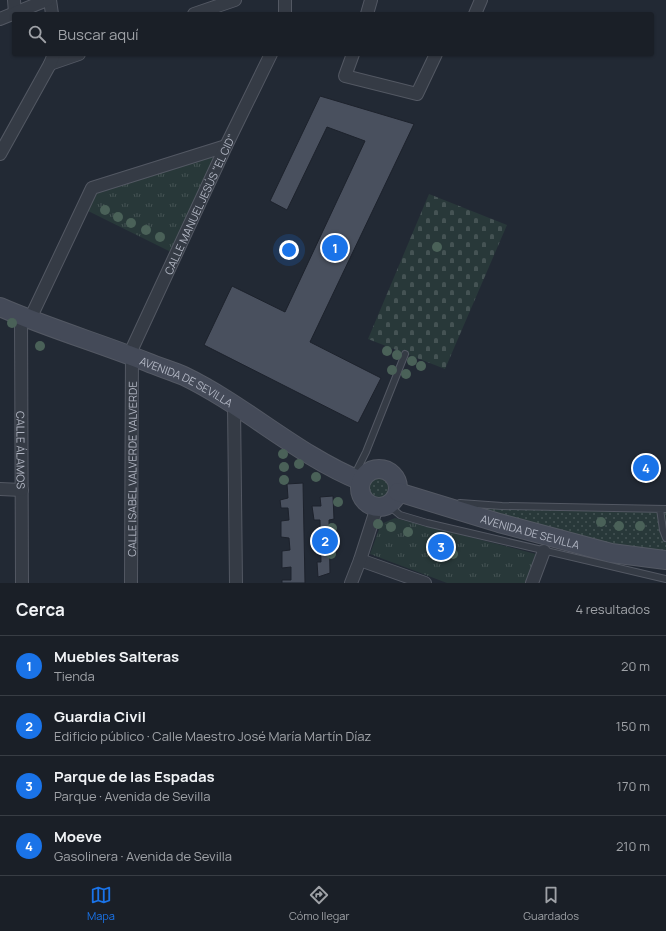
<!DOCTYPE html>
<html lang="es">
<meta charset="utf-8">
<style>
:root{--surface:#1a1f27;--page:#272c33;--text:#f1f3f6;--muted:#9fa2a7;--line:#383d44;--accent:#1a73e8}
body{margin:0;font-family:Manrope,sans-serif;background:var(--page);color:var(--text)}
.you{position:absolute;left:289px;top:250px;width:14px;height:14px;margin:-10px;border:3px solid #fff;border-radius:50%;background:#1a73e8;box-shadow:0 0 0 6px #1a73e833}
.badge{display:grid;place-items:center;width:26px;height:26px;border-radius:50%;background:var(--accent);color:#fff;font-size:13px;font-weight:700}
.pin{position:absolute;translate:-50% -50%;border:2px solid #fff;box-shadow:0 1px 4px #0006}
.list{margin:0;padding:0;list-style:none}
h2{display:flex;justify-content:space-between;align-items:center;height:52px;margin:0;padding:0 16px;font-size:17px}
h2 small{font-size:13px;font-weight:400;color:var(--muted)}
.list li{display:grid;grid-template-columns:26px 1fr auto;gap:12px;align-items:center;box-sizing:border-box;height:60px;padding:0 16px;border-top:1px solid var(--line)}
.list b{display:block;font-size:15px;white-space:nowrap}
.list p{margin:0;font-size:13px;white-space:nowrap;color:var(--muted)}
.list em{font-size:13px;font-style:normal;color:var(--muted)}
.icon{flex:none;width:22px;height:22px;fill:none;stroke:currentColor;stroke-width:2;stroke-linecap:round;stroke-linejoin:round}
.map{position:relative;flex:none;width:666px;height:583px;overflow:hidden}
.search{position:absolute;background:var(--surface);box-shadow:0 1px 3px #0004;left:12px;right:12px;top:12px;height:44px;display:flex;align-items:center;gap:10px;box-sizing:border-box;padding:0 14px;border-radius:4px;color:var(--muted);font-size:15px}
.sheet{height:292px;background:var(--surface)}
nav{display:flex;justify-content:space-around;align-items:center;box-sizing:border-box;height:56px;border-top:1px solid var(--line);background:var(--surface);font-size:11px;color:var(--muted)}
nav a{display:grid;justify-items:center;gap:2px}
nav .on{color:var(--accent)}
.map>svg:first-child{display:block}
.grass{fill:url(#grass-dots)}
.cemetery{fill:url(#cemetery-stones)}
.park{fill:url(#park-tufts)}
.building{fill:#49505e;stroke:#1d222c}
.lines{fill:none;stroke-linecap:round;stroke-linejoin:round}
.lane-casing{stroke:#535863;stroke-width:8}
.street-casing{stroke:#535863;stroke-width:14}
.secondary-casing{stroke:#535863;stroke-width:20}
.lane{stroke:#353b45;stroke-width:6}
.street{stroke:#353b45;stroke-width:12}
.secondary{stroke:#444a58;stroke-width:18}
.tree{fill:#4a6158}
.labels{text-anchor:middle;dominant-baseline:central;stroke-width:3;stroke-linejoin:round;paint-order:stroke}
.street-label{font-size:11px;fill:#b0b5c2;stroke:#1b202a}
</style>
<div class="map">
<svg width="666" height="583" viewBox="0 0 666 583">
<defs>
<pattern id="grass-dots" width="8" height="8" patternUnits="userSpaceOnUse"><rect width="8" height="8" fill="#283839"/><path d="M2 2h.1M6 6h.1" fill="none" stroke="#455354" stroke-width="1.8" stroke-linecap="round"/></pattern>
<pattern id="cemetery-stones" width="16" height="16" patternUnits="userSpaceOnUse"><rect width="16" height="16" fill="#283839"/><path d="M2 7V4a2 2 0 0 1 4 0v3zM10 15v-3a2 2 0 0 1 4 0v3z" fill="#455354"/></pattern>
<pattern id="park-tufts" width="24" height="20" patternUnits="userSpaceOnUse"><rect width="24" height="20" fill="#283839"/><path d="M3 7l-1-3M5 7V3M7 7l1-3M15 17l-1-3M17 17v-4M19 17l1-3" fill="none" stroke="#455354"/></pattern>
</defs>
<rect width="100%" height="100%" fill="#222934"/>
<path class="grass" d="M364 488a15 15 0 1 1 30 0a15 15 0 1 1-30 0Z
M426 501 666 509V560Z"/>
<path class="cemetery" d="M429 194 507 225 445 369 368 339Z"/>
<path class="park" d="M226 146 175 254 82 208 92 188Z
M395 518 536 554 526 583H447L370 554 381 524Z"/>
<path class="building" d="M320 96 414 124 310 342 381 378 358 423 204 345 232 286 285 312 365 141 327 127 287 210 270 201Z
M303 483 305 583H282V580H291V567L282 568V551L290 550 289 538 281 537V521L289 520 288 508H281L280 500 288 498 287 484Z
M333 496 334 519 329 520 330 573 318 577 317 562H321L320 520H314L312 506H321L320 497Z"/>
<g class="lines">
<g class="lane-casing">
<path id="lane" d="M354 476 366 452 405 354
M460 503 502 506 666 509
M388 505 400 515 427 523 666 579
M660 509 663 530 666 538"/>
</g>
<g class="street-casing">
<g id="street">
<path d="M14 0 15 13"/>
<path d="M50 0 52 14"/>
<path d="M194 14 235 0"/>
<path d="M285 14V0"/>
<path d="M367 14 371 0"/>
<path d="M475 14 481 0"/>
<path d="M0 19 47 0"/>
<path d="M353 54 345 76 417 94 436 54"/>
<path d="M50 64 79 54"/>
<path d="M0 154 50 64 54 54"/>
<path id="s1" d="M21 316 22 583"/>
<path d="M30 319 92 188 226 146"/>
<path d="M234 405 236 583"/>
<path d="M0 489 22 490"/>
<path d="M360 560 425 583"/>
<path id="s2" d="M131 583 132 349 226 146 271 54"/>
<path d="M351 583 360 560 377 507"/>
<path d="M532 583 544 551"/>
</g>
</g>
<g class="secondary-casing">
<g id="secondary">
<path id="s3" d="M0 307C48 328 99 343 147 362 159 367 172 371 184 376 246 406 297 455 361 481"/>
<circle cx="379" cy="488" r="19"/>
<path id="s4" d="M398 492 499 523 611 553 666 560"/>
</g>
</g>
<use href="#lane" class="lane"/>
<use href="#street" class="street"/>
<use href="#secondary" class="secondary"/>
</g>
<g class="tree">
<circle cx="105" cy="210" r="5"/>
<circle cx="118" cy="217" r="5"/>
<circle cx="131" cy="223" r="5"/>
<circle cx="146" cy="230" r="5"/>
<circle cx="160" cy="237" r="5"/>
<circle cx="437" cy="247" r="5"/>
<circle cx="12" cy="323" r="5"/>
<circle cx="40" cy="346" r="5"/>
<circle cx="387" cy="351" r="5"/>
<circle cx="397" cy="355" r="5"/>
<circle cx="412" cy="361" r="5"/>
<circle cx="421" cy="366" r="5"/>
<circle cx="392" cy="370" r="5"/>
<circle cx="406" cy="374" r="5"/>
<circle cx="283" cy="454" r="5"/>
<circle cx="299" cy="464" r="5"/>
<circle cx="284" cy="467" r="5"/>
<circle cx="316" cy="477" r="5"/>
<circle cx="284" cy="480" r="5"/>
<circle cx="338" cy="502" r="5"/>
<circle cx="601" cy="522" r="5"/>
<circle cx="378" cy="524" r="5"/>
<circle cx="619" cy="526" r="5"/>
<circle cx="640" cy="526" r="5"/>
<circle cx="391" cy="527" r="5"/>
<circle cx="332" cy="528" r="5"/>
<circle cx="408" cy="532" r="5"/>
<circle cx="332" cy="543" r="5"/>
<circle cx="331" cy="554" r="5"/>
<circle cx="453" cy="554" r="5"/>
</g>
<g class="labels">
<g class="street-label">
<text stroke="none"><textPath href="#s2" startOffset="394">CALLE MANUEL JESÚS "EL CID"</textPath></text>
<text stroke="none"><textPath href="#s3" startOffset="201">AVENIDA DE SEVILLA</textPath></text>
<text stroke="none"><textPath href="#s1" startOffset="134">CALLE ÁLAMOS</textPath></text>
<text stroke="none"><textPath href="#s2" startOffset="114">CALLE ISABEL VALVERDE VALVERDE</textPath></text>
<text stroke="none"><textPath href="#s4" startOffset="138">AVENIDA DE SEVILLA</textPath></text>
</g>
</g>
</svg>
<div class="you"></div>
<div class="pin badge" style="left:335px;top:248px">1</div>
<div class="pin badge" style="left:325px;top:541px">2</div>
<div class="pin badge" style="left:441px;top:547px">3</div>
<div class="pin badge" style="left:646px;top:468px">4</div>
<div class="search"><svg class="icon" aria-label="search" viewBox="0 0 24 24"><circle cx="10" cy="10" r="6"/><path d="M15 15l6 6"/></svg>Buscar aquí</div>
</div>
<section class="sheet">
<h2>Cerca<small>4 resultados</small></h2>
<ul class="list">
<li><span class="badge">1</span><div><b>Muebles Salteras</b><p>Tienda</p></div><em>20 m</em></li>
<li><span class="badge">2</span><div><b>Guardia Civil</b><p>Edificio público · Calle Maestro José María Martín Díaz</p></div><em>150 m</em></li>
<li><span class="badge">3</span><div><b>Parque de las Espadas</b><p>Parque · Avenida de Sevilla</p></div><em>170 m</em></li>
<li><span class="badge">4</span><div><b>Moeve</b><p>Gasolinera · Avenida de Sevilla</p></div><em>210 m</em></li>
</ul>
</section>
<nav>
<a class="on"><svg class="icon" aria-label="map" viewBox="0 0 24 24"><path d="M3 6l6-2 6 2 6-2v14l-6 2-6-2-6 2zM9 4v14M15 6v14"/></svg>Mapa</a>
<a><svg class="icon" aria-label="directions" viewBox="0 0 24 24"><path d="M12 3l9 9-9 9-9-9zM9 14v-3h6M13 9l2 2-2 2"/></svg>Cómo llegar</a>
<a><svg class="icon" aria-label="saved" viewBox="0 0 24 24"><path d="M7 4h10v16l-5-4-5 4z"/></svg>Guardados</a>
</nav>
